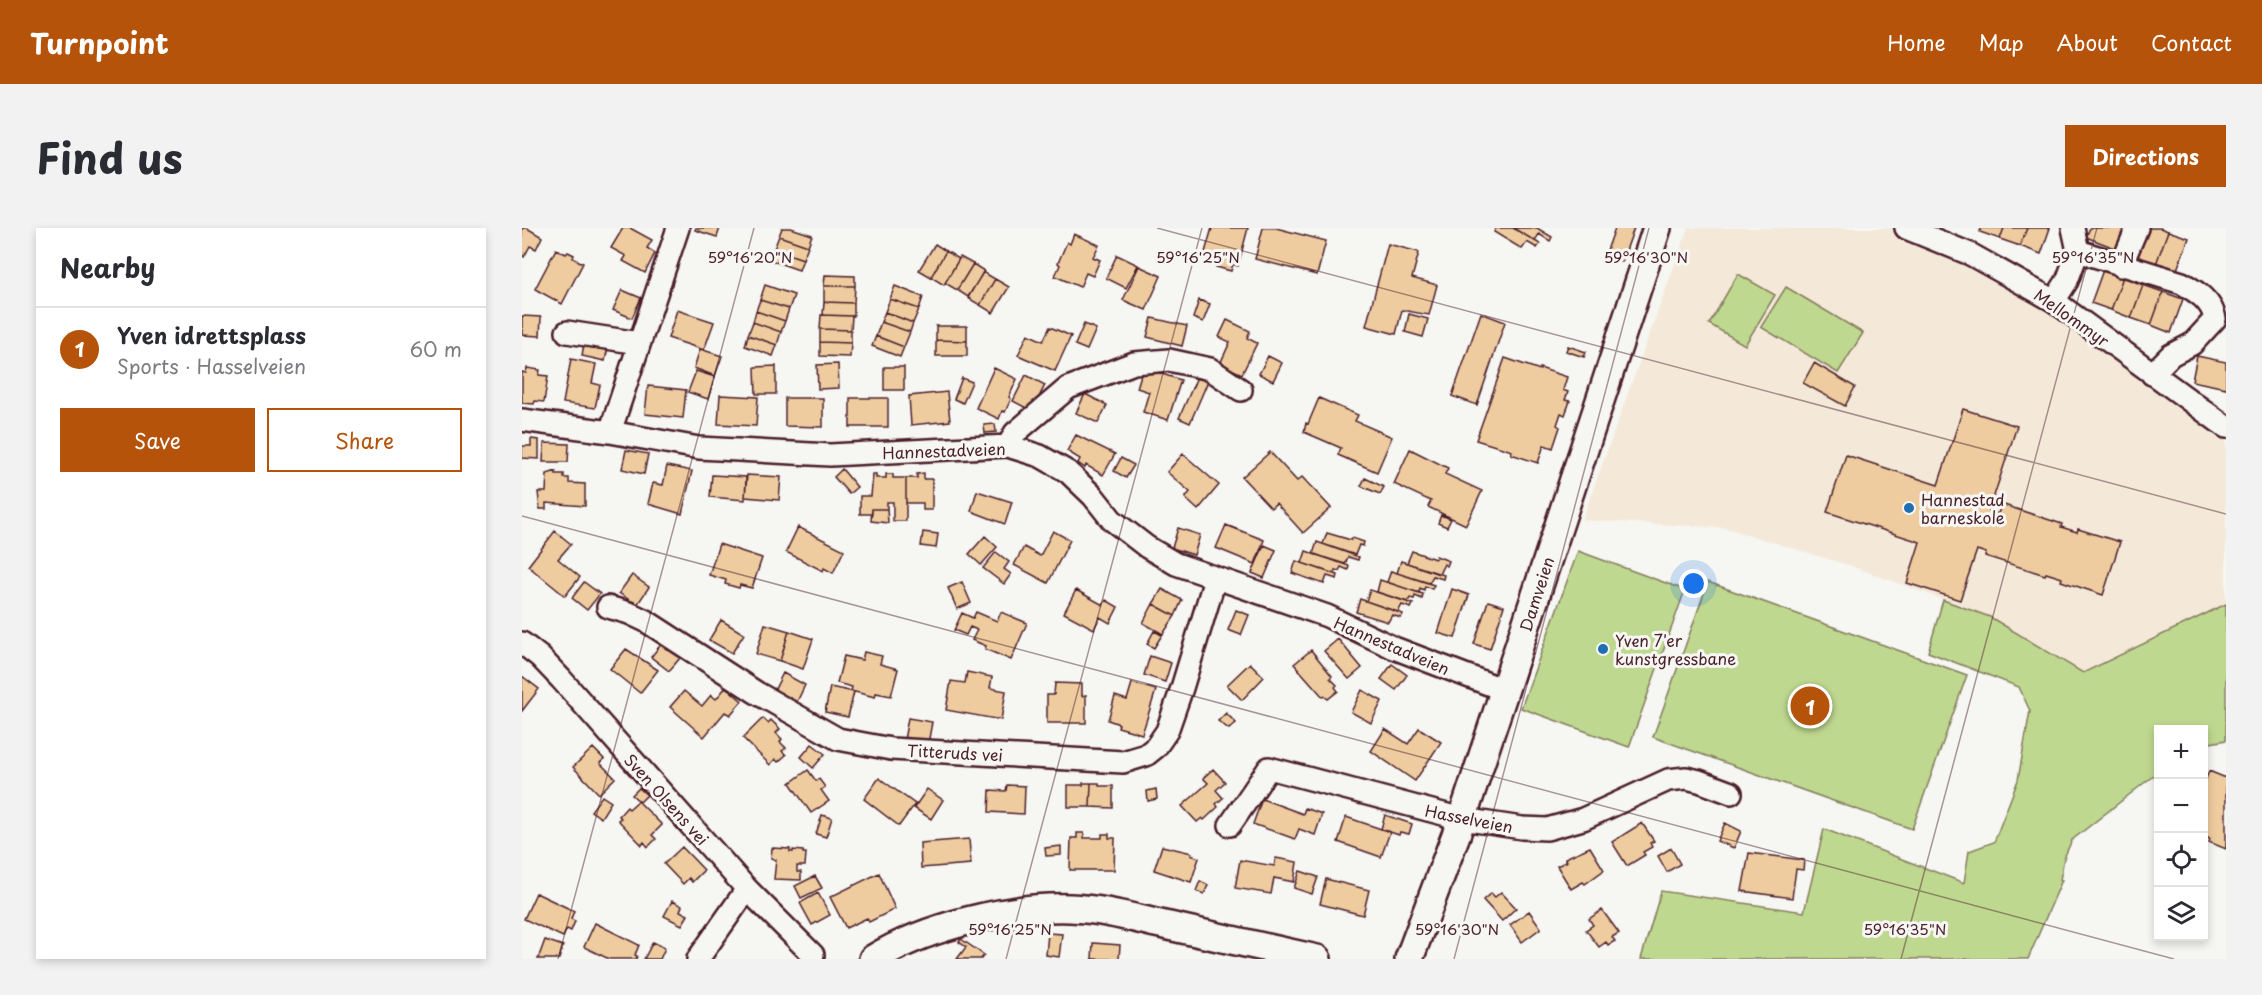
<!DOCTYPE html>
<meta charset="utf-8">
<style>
:root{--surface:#fff;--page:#f2f2f3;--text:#2b2b33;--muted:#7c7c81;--line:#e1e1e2;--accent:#b45309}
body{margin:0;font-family:"Playpen Sans",sans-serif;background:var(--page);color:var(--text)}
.controls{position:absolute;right:18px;bottom:18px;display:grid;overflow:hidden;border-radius:0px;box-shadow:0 3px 9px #0003}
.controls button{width:54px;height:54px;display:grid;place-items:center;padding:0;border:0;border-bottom:2px solid var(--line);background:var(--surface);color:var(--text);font:30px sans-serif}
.you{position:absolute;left:1172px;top:356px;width:21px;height:21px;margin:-15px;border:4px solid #fff;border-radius:50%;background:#1a73e8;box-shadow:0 0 0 9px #1a73e833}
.badge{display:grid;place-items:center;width:39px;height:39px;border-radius:50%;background:var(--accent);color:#fff;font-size:20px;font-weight:700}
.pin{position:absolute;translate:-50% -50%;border:3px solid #fff;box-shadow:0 2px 6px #0006}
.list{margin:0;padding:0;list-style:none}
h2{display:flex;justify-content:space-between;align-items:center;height:78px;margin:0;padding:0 24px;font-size:26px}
h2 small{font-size:20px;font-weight:400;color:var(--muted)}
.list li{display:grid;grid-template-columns:39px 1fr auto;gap:18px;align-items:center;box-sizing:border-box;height:84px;padding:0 24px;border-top:2px solid var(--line)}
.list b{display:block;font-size:22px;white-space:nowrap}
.list p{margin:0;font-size:20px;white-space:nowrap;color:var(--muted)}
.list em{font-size:20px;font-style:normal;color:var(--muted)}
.actions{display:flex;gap:12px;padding:18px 24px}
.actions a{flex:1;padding:14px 0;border:2px solid var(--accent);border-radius:0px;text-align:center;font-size:21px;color:var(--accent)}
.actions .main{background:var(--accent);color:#fff}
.icon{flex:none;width:33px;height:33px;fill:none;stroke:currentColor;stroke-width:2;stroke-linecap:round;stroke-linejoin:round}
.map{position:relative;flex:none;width:1704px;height:731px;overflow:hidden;border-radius:0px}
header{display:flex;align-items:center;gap:36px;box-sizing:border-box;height:84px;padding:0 30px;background:var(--accent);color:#fff}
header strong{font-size:28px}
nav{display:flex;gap:33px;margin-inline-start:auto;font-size:21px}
.intro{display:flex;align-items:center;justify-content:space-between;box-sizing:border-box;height:144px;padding:0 36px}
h1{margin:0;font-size:42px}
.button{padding:15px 27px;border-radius:0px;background:var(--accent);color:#fff;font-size:21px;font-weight:700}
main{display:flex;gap:36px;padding:0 36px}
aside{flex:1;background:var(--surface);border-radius:0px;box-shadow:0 3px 9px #0003}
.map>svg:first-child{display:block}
.built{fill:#f4e9d9}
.green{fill:#bfd88f;stroke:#847c5d;stroke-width:1.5}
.building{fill:#eecc9f;stroke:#4a1f2b;stroke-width:1.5}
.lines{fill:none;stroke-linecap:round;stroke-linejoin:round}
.minor-casing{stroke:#4a1f2b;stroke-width:26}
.tertiary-casing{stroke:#4a1f2b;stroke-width:32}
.minor{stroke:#f6f6f2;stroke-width:21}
.tertiary{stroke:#f6f6f2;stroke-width:27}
.ticks{fill:none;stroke:#4a1f2b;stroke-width:1.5;stroke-opacity:0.45}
.poi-dot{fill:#1f6fb2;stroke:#f6f6f2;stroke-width:2}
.labels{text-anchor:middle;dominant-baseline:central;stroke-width:6;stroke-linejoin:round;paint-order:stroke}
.street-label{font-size:16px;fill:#4a1f2b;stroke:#f6f6f2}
.poi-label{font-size:16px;fill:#4a1f2b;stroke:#f6f6f2;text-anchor:start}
.ticks-label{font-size:15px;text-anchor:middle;fill:#4a1f2b;stroke:#f6f6f2;stroke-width:6;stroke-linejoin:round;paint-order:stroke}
</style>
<header>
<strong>Turnpoint</strong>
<nav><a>Home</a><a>Map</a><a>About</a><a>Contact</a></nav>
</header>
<div class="intro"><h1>Find us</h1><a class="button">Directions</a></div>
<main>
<aside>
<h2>Nearby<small></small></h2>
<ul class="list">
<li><span class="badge">1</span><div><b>Yven idrettsplass</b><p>Sports · Hasselveien</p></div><em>60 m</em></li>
</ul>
<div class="actions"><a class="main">Save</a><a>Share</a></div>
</aside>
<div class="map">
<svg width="1704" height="731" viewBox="0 0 1704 731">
<rect width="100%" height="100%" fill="#f6f6f2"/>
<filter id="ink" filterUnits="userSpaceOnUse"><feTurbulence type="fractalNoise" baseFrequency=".0167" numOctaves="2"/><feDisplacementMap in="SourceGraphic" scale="12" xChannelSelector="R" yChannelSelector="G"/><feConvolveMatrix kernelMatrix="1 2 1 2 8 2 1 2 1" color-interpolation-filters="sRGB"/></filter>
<g filter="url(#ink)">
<path class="built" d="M1166 0H1381L1448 26 1704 199V376L1561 446 1468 389 1329 338 1204 300 1060 292Z"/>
<path class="green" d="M1216 46 1253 67 1223 117 1187 96Z
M1264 59 1341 105 1316 145 1239 99Z
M1056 323 1163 362 1107 519 999 480Z
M1186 354 1445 447 1390 601 1131 509Z
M1421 372 1468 389 1561 445 1704 376V512L1682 516V502H1636V544L1550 612 1542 630 1538 652H1540L1506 731H1119L1139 663 1282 684 1302 601 1442 655 1447 623 1472 614 1496 552 1508 483 1497 459 1406 424Z"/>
<path class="building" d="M0 0H5L20 9 14 21 8 18 2 29 0 27Z
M101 0H108L130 12 125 20 133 25 123 45 101 33 104 28 89 20Z
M174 0H198L195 9 173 2Z
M260 0H269L290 7 286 18 257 8Z
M690 0H726L716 38 711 36 709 43 694 39 696 32 682 28Z
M741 0H754L804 13 795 47 733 31Z
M974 0H991L1018 16 1015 20 1005 14 1000 21 972 4Z
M991 0H1015L1030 9 1028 13 1017 6 1013 13Z
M1093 0H1112L1100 34 1083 28Z
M1459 0H1482L1478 11 1458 4Z
M1482 0H1505L1498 18 1478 11Z
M1505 0H1528L1519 26 1498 18Z
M1568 0H1601L1605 2 1598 22 1564 9Z
M1623 0H1638L1646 3 1634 36 1613 28Z
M1646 3 1667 10 1654 44 1634 36Z
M552 6 577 17 571 29 578 32 571 48 564 45 558 59 533 48 538 37 536 35 545 14 548 16Z
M257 8 286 18 281 31 252 21Z
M413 16 424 23 409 49 397 42Z
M866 16 897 24 890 50 915 57 907 87 880 82 874 106 844 98Z
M34 21 44 26 46 24 52 27 51 30 61 35 40 76 13 61Z
M252 21 281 31 277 42 248 32Z
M424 23 437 31 422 57 409 49Z
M595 27 616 37 604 60 584 50Z
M438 29 451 36 435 62 423 55Z
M451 36 462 43 446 69 435 62Z
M617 38 639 48 624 82 601 72Z
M1581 42 1601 49 1589 82 1569 75Z
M461 44 473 51 458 77 446 70Z
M303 47 333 48V58H302Z
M1601 49 1621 57 1609 90 1589 82Z
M473 51 487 59 471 85 458 77Z
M243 57 272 67 267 81 238 72Z
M1621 57 1641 64 1629 97 1609 90Z
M302 58H333L332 75 302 74Z
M373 58 401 69 397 81 368 71Z
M100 62 119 70 110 90 91 82Z
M1641 64 1661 71 1649 105 1629 97Z
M368 71 397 81 391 95 363 84Z
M238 72 267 81 263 93 234 83Z
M677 72 688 76 681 94 671 90Z
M302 74 332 75V88L301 87Z
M155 82 192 94 182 122 146 110Z
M234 83 263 93 259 104 231 94Z
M363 84 391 95 388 104 359 94Z
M959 85 983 94 955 177 930 168Z
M887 86 906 91 901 109 883 104Z
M299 87 330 88 329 102 298 101Z
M0 88 19 89 18 108 0 107Z
M630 90 665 98 660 118 625 109Z
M705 92 728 103 725 110 735 115 720 146 698 136 708 114 697 109Z
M231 94 259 104 255 117 226 107Z
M359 94 388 104 382 119 354 108Z
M562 96 574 101 565 122 553 117Z
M414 98H445V113L414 112Z
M528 99 549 108 533 143 496 127 506 106 521 113Z
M298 101 329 102V115L298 114Z
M226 107 255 117 251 128 223 118Z
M354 108 382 119 378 129 350 118Z
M414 112 445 113V128H414Z
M298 114 329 115 328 129 298 128Z
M62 115 86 119 83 133 60 128Z
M1046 118 1064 124 1062 129 1044 123Z
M178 121 200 128 193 148 172 140Z
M746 128 760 135 751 153 737 146Z
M1675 128 1704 134V160L1670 153Z
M983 130 1018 142V140L1045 149 1041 162 1046 164 1043 172 1048 173 1043 187 1039 185 1035 197 1038 199 1031 220 1022 217 1016 235 989 226 990 223 954 212Z
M49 131 74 136 70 155 78 157 73 180 41 175Z
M1292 135 1333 159 1323 178 1281 155Z
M316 136 317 160 296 161 295 137Z
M254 138V166H234L233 139Z
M362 139H382V162H362Z
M5 140 18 142 17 147 26 148 22 174 13 173 12 176 0 175V144L4 145Z
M472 140 495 151 487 169 489 171 483 184 480 183 477 191 454 180Z
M621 140 659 152 646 192 621 184 627 164 615 160Z
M174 143 193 149 186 171 166 164Z
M504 147 523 157 510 183 491 173Z
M675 149 686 153 668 195 657 190Z
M440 150 450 154 441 175 432 171Z
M126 158 164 162 161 190 123 186Z
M425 164 428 193 389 197 387 168Z
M563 166 585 177 576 195 554 185Z
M198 167 236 169 234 198 196 196Z
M263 170H301V199L263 198Z
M328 170H366V199H328Z
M797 170 836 187 833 193 870 209 855 244 816 227 819 220 782 204 784 195 786 196Z
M1441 181 1495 198 1467 283 1476 286 1479 276 1540 296 1539 299 1555 304 1556 301 1598 314 1581 367 1539 353 1540 350 1524 345 1523 347 1463 328 1464 325 1455 322 1438 372 1385 355 1398 314 1305 284 1324 227 1416 257Z
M473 196 474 204 463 205 462 197Z
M554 207 593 226 581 247 564 237 563 240 556 235 558 231 545 223Z
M9 211 17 212V231L0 230V218H9Z
M22 215 47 216 46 234H21Z
M888 221 926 240 923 246 960 263 944 297 906 279 909 273 872 256Z
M104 222 126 226 122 246 100 241Z
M748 224 775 253 780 249 809 280 781 305 754 275 749 280 720 249Z
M661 226 697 257 676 282 663 270 668 264 645 244Z
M599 230 612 237 604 250 592 243Z
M145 238 170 243 160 286 126 276 131 255 141 257Z
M320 241 335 259 327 266 312 249Z
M34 243V246H42V250H47V255L63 256V278L24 275V281H18L16 264H24L25 246Z
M402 245V251H410V282H401V275H384V250H395V246Z
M351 246H354V250H364V246H371V250H384V293H371V274H365V281H350V286H338V268H349Z
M190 247 224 249 223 272 188 269Z
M225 247 259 249 257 272 223 269Z
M843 250 862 259 858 266 839 258Z
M455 263 490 274 483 296 449 283Z
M350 281H365L366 295 349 293Z
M919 287 929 291 925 299 916 295Z
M704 297 742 312 733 336 694 320Z
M276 299 322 322 311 345 302 340 301 343 264 324Z
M656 300 678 307 672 327 650 320Z
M33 303 49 316 36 331 58 349 43 368 6 338Z
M531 303 548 312 526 355 492 337 502 319 518 328Z
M401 304 416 306 414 320 399 318Z
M805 305 829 312 830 310 842 314 841 318 837 317 833 327 801 316Z
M463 308 475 319 459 337 447 326Z
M795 314 837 329 836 332 826 329 823 336 791 326Z
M197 316 240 330 230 360 218 357 217 360 203 356 204 352 187 347Z
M742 317 754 322 742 350 730 345Z
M784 323 827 338 826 342 819 339 817 343 813 342 812 346 780 335Z
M890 323 913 331 914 328 927 333 925 338 922 336 917 346 885 335Z
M474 324 487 334 482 341 489 346 482 356 461 340Z
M774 333 816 347 815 351 805 348 802 356 770 345Z
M879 333 922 347 921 351 911 348 907 355 875 345Z
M869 343 912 357 910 361 903 358 902 362 898 360 897 365 865 354Z
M110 347 127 359 115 377 97 365Z
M858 352 901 366 900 371 893 368 892 371 888 370 886 374 855 364Z
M62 354 78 366 65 382 50 370Z
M440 354 449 375 435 381 426 360Z
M640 361 660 372 653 388 631 376Z
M930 361 947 367 933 410 916 405Z
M554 362 581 377 584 372 596 379 588 395 578 389 572 401 542 385Z
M848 362 891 376 889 380 880 377 876 384 844 373Z
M838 371 881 386 879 390 870 387 866 394 834 384Z
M966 373 982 378 968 421 952 416Z
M631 376 653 388 641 406 621 395Z
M714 382 727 387 719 407 706 402Z
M454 384 475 393 479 384 505 395 489 432 463 421 464 418 450 412 455 402 448 399 444 407 432 402 440 385 451 390Z
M199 392 222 406 210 425 187 412Z
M243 396 267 403 258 433 234 426Z
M267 403 291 411 281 441 258 433Z
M632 403 640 407 632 420 625 416Z
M816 411 840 440 827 451 802 423Z
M140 415 158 430 147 443 129 429Z
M104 421 136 442 118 465 88 441Z
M789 422 810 448 808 450 815 457 813 459 816 463 806 471 802 468 801 469 772 436Z
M342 424 360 428 358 436 376 441 369 468 354 465 353 469 329 463 330 459 315 455 322 428 340 432Z
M628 428 649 435 643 454 622 447Z
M728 435 742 449 720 472 705 457Z
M870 436 885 447 874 462 859 451Z
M445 444 470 449 468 460 484 463 479 492 424 482 429 453 443 455Z
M261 445 283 457 273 478 250 467Z
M0 448 17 461 0 483Z
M533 455 560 456V468L564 467V495H525V467H532Z
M610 455 634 462 620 506 596 499 597 496 586 492 593 468 605 472Z
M204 459 220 473 208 487 203 484 182 509 148 479 162 463 180 478 189 467 194 471Z
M308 459 332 464 326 489 303 484Z
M840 462 860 473 849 495 829 484Z
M704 485 714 495 707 501 696 493Z
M241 490 246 495 249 492 258 501 254 505 260 511 258 514 264 520 260 523 264 527 256 534 253 531 248 537 221 510Z
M386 490 410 494 406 516 382 512Z
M897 500 919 514 893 553 849 523 863 501 886 516Z
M290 516 303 526 291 540 279 529Z
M71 520 82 531 78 535 93 550 77 566 51 539Z
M691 541 703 554 694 562 701 570 694 576 696 579 682 592 680 590 675 594 660 578 686 555 681 550Z
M286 542 294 553 297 551 303 559 299 562 307 573 289 585 268 555Z
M1687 543 1704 550V621L1687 614 1688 611 1683 609 1682 611V556Z
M357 550 393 576 377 598 342 571Z
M561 555H569L568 579H546V557H561Z
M569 555H577V558H591V580L568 579Z
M485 557 503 558 502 586 467 584 468 562 484 563Z
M117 560 125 567 118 574 110 567Z
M405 561 421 572 409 591 392 580Z
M634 561 635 571 626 573 625 563Z
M80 568 89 574 79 590 69 583Z
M740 571 781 586 783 580 800 586 793 607 777 601 773 611 731 596Z
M116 573 140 597 130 607 134 611 126 619 122 614 120 617 96 592 99 590 97 588 105 579 107 581Z
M300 587 310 590 304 609 294 606Z
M863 587 890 596 887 606 878 604 877 607 859 601Z
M824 589 868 604 859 629 816 614Z
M1120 595 1132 613 1128 615 1130 619 1121 624 1123 627 1105 638 1090 614Z
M1203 595 1219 603 1212 620 1195 613Z
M555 605H562V610H580V606H587V610H593L592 642H548L549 610H555Z
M447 611 449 636 399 640 398 615Z
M539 618V627L524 628 523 620Z
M640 618 670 625 669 627 677 630 669 654 632 642Z
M160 619 182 642 170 654 167 650 161 656 142 636Z
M1068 619 1082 642 1063 656 1061 654 1049 661 1035 638 1045 633 1043 630Z
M250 620 268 621V624H271V622L281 623V625H284L283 638H275V644H279V652L252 651 254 632 249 630Z
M1149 620 1158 636 1145 644 1136 628Z
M1227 625 1282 632 1281 642 1274 641 1270 670 1220 663Z
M754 630 775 634 772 654 752 650 749 666 713 660 718 632 752 638Z
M778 643 796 649 790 666 772 660Z
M357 645 373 681 347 694 345 690 324 700 308 669Z
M293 648 300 660 279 670 273 658Z
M804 651 847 662 841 687 798 676Z
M678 653 686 657 682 666 674 663Z
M979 664 994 680 980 693 961 672 969 665 973 669Z
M14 665 52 683 49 691 53 693 49 703 45 701 41 709 2 691Z
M296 665 308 687 290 697 278 675Z
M150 673 160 678 158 683 166 687 160 697 142 688Z
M1080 682 1097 705 1090 709 1093 713 1086 717 1084 714 1077 719 1064 702 1071 697 1067 691Z
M1007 683 1019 700 1000 714 988 697Z
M73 695 117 717 113 727 115 728 114 731H87L62 719Z
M526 705 540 706 537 729 524 727Z
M439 711 462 727 459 731H435L444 719 437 714Z
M23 712 41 718 37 731H16Z
M131 714 143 720 138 731H122Z
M571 715 598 717 597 731H570Z"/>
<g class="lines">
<g class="minor-casing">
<path id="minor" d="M1384 0 1448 26 1532 73 1704 199
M1551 0 1556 23 1660 55C1675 64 1690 73 1693 91L1670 116 1649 127 1630 146
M1599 38 1615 0
M1532 73 1545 53 1556 23
M45 104 117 115
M0 192 88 204 177 220 308 227 486 218 518 228 546 244 571 268 590 292 625 319 654 336 805 388 872 420 982 462
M88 204 156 0
M486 218 493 205 546 160 612 135 647 132 688 141 719 162
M86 379 107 385 124 393 235 465 316 511 369 521 601 534 624 527 634 519 645 503 660 460 693 351
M0 415 18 429 39 451 225 661 291 727
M708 597 747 540 940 591 1000 600 1025 601 1061 591 1146 552 1164 550 1177 553 1209 565
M176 731 225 661"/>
</g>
<g class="tertiary-casing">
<path id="tertiary" d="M351 731C403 699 487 678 548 680 582 681 615 691 647 698 696 709 745 720 795 731
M887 731 940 591 1135 0"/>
</g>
<use href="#minor" class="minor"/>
<use href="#tertiary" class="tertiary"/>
</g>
</g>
<path class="ticks" d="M635 0 1704 286M0 288 1652 731M36 731 232 0M484 731 680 0M932 731 1127 0M1379 731 1575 0"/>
<g class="poi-dot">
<circle cx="1387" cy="280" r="6"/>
<circle cx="1081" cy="421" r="6"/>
</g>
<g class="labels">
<g class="street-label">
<text transform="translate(1550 89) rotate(35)">Mellommyr</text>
<text transform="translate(422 222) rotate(-2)">Hannestadveien</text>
<text transform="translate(1014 366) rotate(-72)">Damveien</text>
<text transform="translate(870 417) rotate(23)">Hannestadveien</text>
<text transform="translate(433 524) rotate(3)">Titteruds vei</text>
<text transform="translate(145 571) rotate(48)">Sven Olsens vei</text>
<text transform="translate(947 590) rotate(11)">Hasselveien</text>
</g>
<g class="poi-label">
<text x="1399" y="271">Hannestad<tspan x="1399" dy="18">barneskole</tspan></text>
<text x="1093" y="412">Yven 7'er<tspan x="1093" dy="18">kunstgressbane</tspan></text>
</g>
</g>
<g class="ticks-label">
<text x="228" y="35">59°16'20"N</text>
<text x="676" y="35">59°16'25"N</text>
<text x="1124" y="35">59°16'30"N</text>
<text x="1571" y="35">59°16'35"N</text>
<text x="488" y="707">59°16'25"N</text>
<text x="935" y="707">59°16'30"N</text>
<text x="1383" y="707">59°16'35"N</text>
</g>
</svg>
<div class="controls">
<button>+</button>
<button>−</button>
<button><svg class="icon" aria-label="locate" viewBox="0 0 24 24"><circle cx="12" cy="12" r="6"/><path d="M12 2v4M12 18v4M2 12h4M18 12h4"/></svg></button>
<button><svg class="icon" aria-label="layers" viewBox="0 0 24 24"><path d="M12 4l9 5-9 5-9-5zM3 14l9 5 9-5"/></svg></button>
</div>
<div class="you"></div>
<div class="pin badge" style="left:1288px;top:478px">1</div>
</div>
</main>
